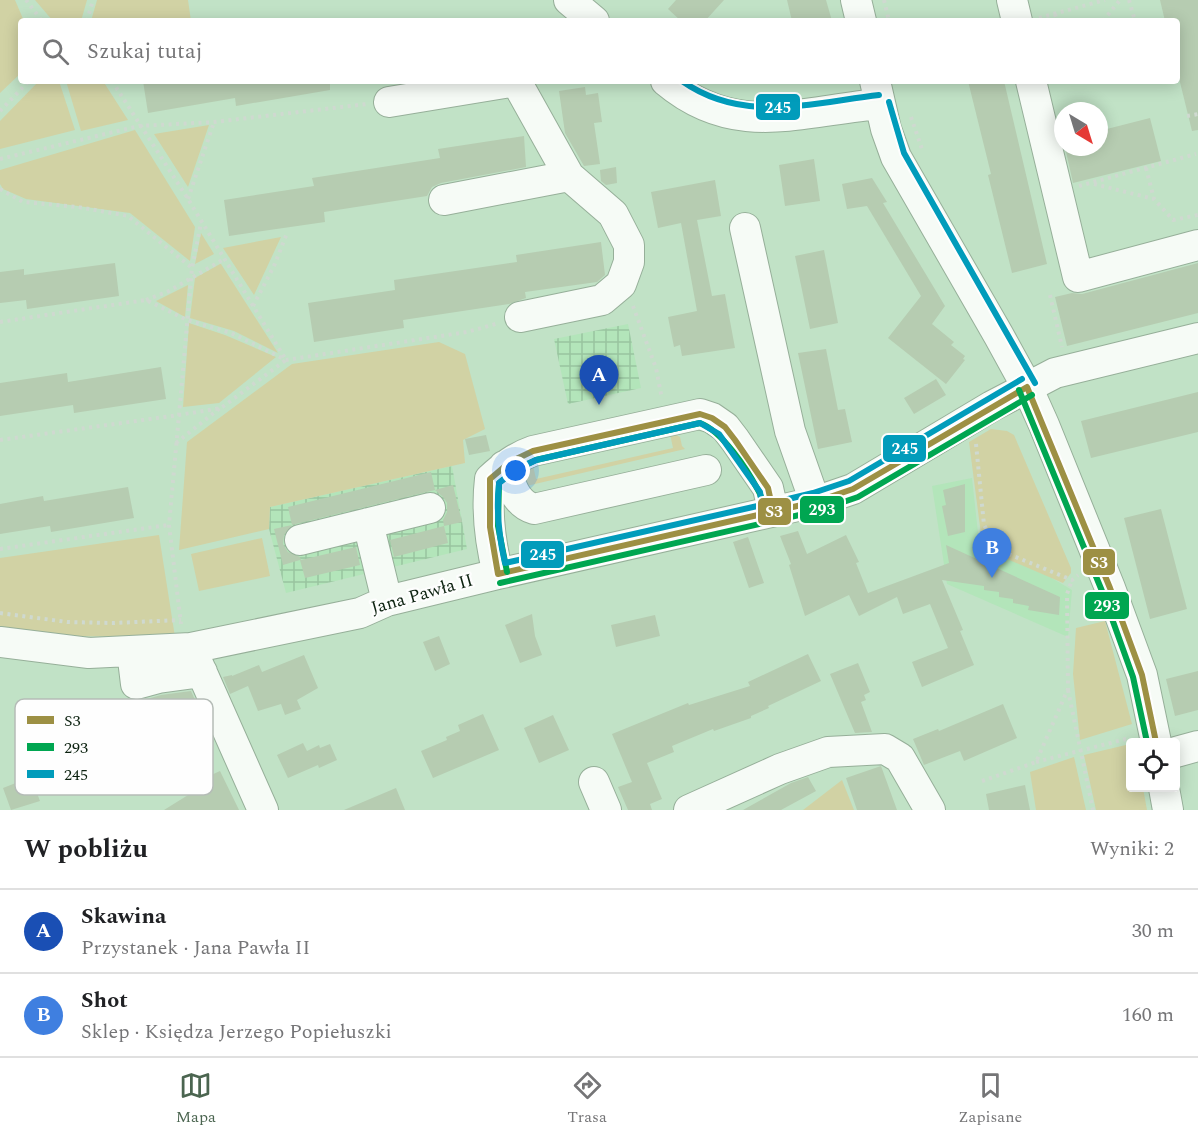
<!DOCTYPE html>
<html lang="pl">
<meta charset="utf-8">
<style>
:root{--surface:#fff;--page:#f6f6f6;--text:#202124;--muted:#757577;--line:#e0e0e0;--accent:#4b6550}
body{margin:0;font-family:Spectral,serif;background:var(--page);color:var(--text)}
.controls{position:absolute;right:18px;bottom:18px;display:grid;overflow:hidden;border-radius:6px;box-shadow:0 3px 15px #0003}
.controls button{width:54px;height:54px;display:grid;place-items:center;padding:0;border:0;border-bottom:2px solid var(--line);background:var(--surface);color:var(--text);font:30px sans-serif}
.compass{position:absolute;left:1054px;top:102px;width:54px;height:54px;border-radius:50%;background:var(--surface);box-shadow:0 3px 15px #0003;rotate:142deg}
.you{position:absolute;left:516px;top:471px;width:21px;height:21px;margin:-15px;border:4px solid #fff;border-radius:50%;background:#1a73e8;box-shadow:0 0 0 9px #1a73e833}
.badge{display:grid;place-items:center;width:39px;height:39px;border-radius:50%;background:var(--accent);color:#fff;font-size:20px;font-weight:700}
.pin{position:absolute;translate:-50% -50px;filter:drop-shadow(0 2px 3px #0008)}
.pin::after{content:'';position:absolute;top:32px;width:21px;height:18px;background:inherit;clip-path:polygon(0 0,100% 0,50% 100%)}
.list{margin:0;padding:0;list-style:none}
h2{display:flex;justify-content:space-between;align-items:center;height:78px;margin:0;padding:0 24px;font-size:26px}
h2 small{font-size:20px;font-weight:400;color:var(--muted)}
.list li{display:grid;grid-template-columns:39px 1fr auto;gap:18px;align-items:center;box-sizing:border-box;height:84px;padding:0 24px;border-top:2px solid var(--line)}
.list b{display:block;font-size:22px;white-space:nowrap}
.list p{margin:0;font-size:20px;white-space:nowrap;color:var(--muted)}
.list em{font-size:20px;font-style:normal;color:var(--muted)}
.icon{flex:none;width:33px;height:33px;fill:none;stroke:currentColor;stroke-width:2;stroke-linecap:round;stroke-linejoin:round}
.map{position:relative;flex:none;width:1198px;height:810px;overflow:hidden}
.search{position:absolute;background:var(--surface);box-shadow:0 3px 15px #0003;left:18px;right:18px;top:18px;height:66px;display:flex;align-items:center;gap:15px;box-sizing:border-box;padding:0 21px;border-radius:6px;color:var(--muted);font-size:22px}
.sheet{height:246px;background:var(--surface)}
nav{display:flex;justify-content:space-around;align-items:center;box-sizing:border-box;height:84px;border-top:2px solid var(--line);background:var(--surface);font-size:16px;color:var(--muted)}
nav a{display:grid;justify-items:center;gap:3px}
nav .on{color:var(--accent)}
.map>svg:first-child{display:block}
.built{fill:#b3e5ba}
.industrial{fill:url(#industrial-grid)}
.green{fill:#d1d2a4}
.building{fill:#b6ccb1}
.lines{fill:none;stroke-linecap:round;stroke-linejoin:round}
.minor-casing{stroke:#96af99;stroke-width:32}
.path{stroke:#cfd9d0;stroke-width:4;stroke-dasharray:3 4.5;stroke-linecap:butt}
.minor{stroke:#f6fbf6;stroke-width:30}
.bus-1-casing{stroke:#fefefe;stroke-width:10}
.bus-2-casing{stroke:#fefefe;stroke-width:10}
.bus-3-casing{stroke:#fefefe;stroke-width:10}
.bus-1{stroke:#9d9044;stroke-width:6}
.bus-2{stroke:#00a651;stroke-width:6}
.bus-3{stroke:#019cbb;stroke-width:6}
.labels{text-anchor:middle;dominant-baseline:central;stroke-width:4.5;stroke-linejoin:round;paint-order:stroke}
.street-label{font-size:18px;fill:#0c2210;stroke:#fefefe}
.key{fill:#fefefe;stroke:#b5bcb7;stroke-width:1.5}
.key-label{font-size:16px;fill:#0c2210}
.line-badge{stroke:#fefefe;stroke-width:2}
.badge-label{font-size:16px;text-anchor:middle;font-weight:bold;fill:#fff}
</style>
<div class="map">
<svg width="1198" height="810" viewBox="0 0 1198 810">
<defs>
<pattern id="industrial-grid" width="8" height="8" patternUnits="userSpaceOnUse" patternTransform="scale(1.5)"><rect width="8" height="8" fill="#b3e5ba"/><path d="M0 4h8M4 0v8" fill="none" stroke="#99c49f"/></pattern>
</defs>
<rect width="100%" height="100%" fill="#c1e2c6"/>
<path class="built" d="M972 478 980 551 996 545 1072 590 1068 637 947 584 932 486Z"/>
<path class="industrial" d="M628 324 641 388 568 404 554 339Z
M452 466 467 549 286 593 269 529 270 507Z"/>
<path class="green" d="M0 0H15L24 21H21V73L0 93Z
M35 0H87L81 21H53Z
M97 0H188L191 21H91Z
M39 81H59L75 130 0 149V121Z
M66 81H103L128 120 81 131Z
M209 125 188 187 154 134Z
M135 130 195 227 190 261 130 213 26 199 3 189 0 184V170Z
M201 233 214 254 195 264Z
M281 237 254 295 223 248Z
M220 264H221L278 353 234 331 190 318 195 278Z
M188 285 185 317 156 301Z
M189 323 225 335 276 357 219 403 183 407Z
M439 342 465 354 485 429 463 440 465 463 270 507 269 529 179 550 187 442 292 364Z
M991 429 1007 431 1014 435 1071 568V573L1063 583 991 552 982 542 969 442Z
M673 433 680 437 682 446 685 449 522 487V475L533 465 536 479 673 448 670 434Z
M159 535 175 637 51 636 0 628V558Z
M262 538 270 576 199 591 191 554Z
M1105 621 1132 724 1080 740 1073 674 1076 628Z
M1130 744V788H1143L1147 810H1096L1084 755Z
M1074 757 1086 810H1036L1030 772Z
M842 780 854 810H803Z"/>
<path class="building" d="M676 0H724L705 21H681L668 9Z
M787 0H826L832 21H792Z
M1160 0H1198V130L1192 131 1177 70V21H1165Z
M143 81H330V90L236 106 235 98 148 113Z
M968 81H1004L1047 264 1012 273 988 175 991 174Z
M585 87 586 95 598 93 602 122 594 123 600 164 584 166 565 133 559 91Z
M1150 118 1161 161 1073 183 1065 147H1099V131Z
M524 136 526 167 441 183 432 187 427 196 324 212 325 222 229 236 224 200 314 186 312 178 440 158 438 149Z
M814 159 820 201 785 206 779 165Z
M616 167 617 183 606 185 601 181 600 170Z
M872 178 887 202 883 203 945 306 932 324 954 342 951 345 965 356 963 359 965 360 946 384 888 338 921 296 867 206 847 209 842 184Z
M715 180 721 216 697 220 712 296 725 294 735 348 682 356 680 345 674 347 668 317 697 311 681 223 658 228 651 192Z
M601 242 605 275 597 282 525 292 526 298 509 304 403 320 404 328 314 342 308 303 395 290 394 280 517 262 516 255Z
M824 250 838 323 810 329 795 256Z
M115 263 119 296 27 309 26 300 0 303V272L24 269V275Z
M1198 263V313L1067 346 1055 297 1072 293 1082 294Z
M826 349 838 410 845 409 852 442 818 449 798 353Z
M161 367 166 399 74 413 73 405 0 416V383L67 373 68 382Z
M936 379 946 395 914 414 904 398Z
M1198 392V432L1091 458 1081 421Z
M486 435 490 451 469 455 465 439Z
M431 472 435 490 292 525 288 507Z
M965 484V532L948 536 942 506 946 505 943 490Z
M453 485 462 522 444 526 443 520 447 512V503L443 497 435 490Z
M128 487 134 518 51 532 50 526 0 534V504L43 496 44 501Z
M1161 509 1187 609 1150 619 1124 518Z
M292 525 284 535 283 544 288 552 300 557 301 560 356 547 360 565 305 578 300 560 283 565 274 529Z
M444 526 448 543 394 557 390 540Z
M798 531 807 554 846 535 859 562 856 563 868 593 949 563 946 545 1060 597 1059 615 1028 610 1029 606 1013 603V599L999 597V592L984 590V586L942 580 963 630 960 631 974 665 922 687 912 662 948 648 930 604 903 614 897 597 859 616 849 595 805 616 789 565 791 564 780 536Z
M748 537 764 583 749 588 733 542Z
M532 614 535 636 542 655 520 663 505 625Z
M655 615 660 636 616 647 611 625Z
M439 636 450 664 435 671 423 642Z
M808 654 821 681 768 706 769 708 751 716V718L714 731 713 729 672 746 674 752 647 763 662 799 650 804 652 810H628L618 787 632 782 612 734 688 703 689 705 750 686 748 682Z
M304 655 318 688 297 700 301 709 285 715 281 704 258 711 248 686 230 694 223 677 232 675V676L259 665 262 672Z
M858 663 870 692 864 695 866 700 861 702 872 732 855 733 830 674Z
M1198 671V710L1175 716 1166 679Z
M191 691 214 742 200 748 193 727 144 741 133 703 161 695Z
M1003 704 1017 738 964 761 960 751 924 765 913 739 938 729 939 731Z
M483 714 499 750 433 778 421 751 447 740 446 737 460 731 458 725Z
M553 715 569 750 539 763 524 728Z
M303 743 307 751 319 745 320 748 330 744 337 760 319 768 318 765 288 778 277 755Z
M881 766 897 810H857L846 778Z
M220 771 239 810H164L201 787 198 781Z
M31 777 40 801 11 810 3 788Z
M808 777 816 791 781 810H743L791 783Z
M1025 785 1030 810H989L986 794Z
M396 788 405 810H344Z"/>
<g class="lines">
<g class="minor-casing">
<path id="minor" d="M569 0 594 21
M856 0 861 21
M1012 0 1017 21
M516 81 569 176 613 214 629 245V262L621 284 602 300 520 317
M666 81C735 139 800 111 880 104
M875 81 886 129 896 157 999 336 1027 387 1044 425 1110 588 1142 675 1156 742
M1031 81 1078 277 1198 245
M389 102 516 81
M444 200 569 176
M745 228 790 431 815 502
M504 466C511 483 514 503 534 509L706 470
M368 523 387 601
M300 540 430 508
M498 574C490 542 486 512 490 479 504 466 516 457 533 451L700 414 712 418 725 427 735 440 768 488 773 511
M0 642 89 653 191 648 360 613 387 601 498 574 815 502 853 489 992 406 1055 373 1198 338
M191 648 263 810
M132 651 136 684 158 678 202 672
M1176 752 1198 746
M594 782 606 810
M1164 788 1168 810
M689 810 780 769 828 752 885 749 900 758 930 810"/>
</g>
<path class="path" d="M26 0 42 21
M884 0 889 21
M1129 0 1135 21
M1055 14 1057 21
M1039 18 1105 0
M87 21 93 0
M1103 21 1120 0
M112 81 188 199 286 360 221 408 179 415 169 525 181 624
M0 111 29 81
M1187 116 1198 114
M911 117 922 149
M0 159 139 126 214 122 367 104
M1146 168 1154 199 1173 220 1198 215
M1094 184 1154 199
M1079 186 1196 154
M0 189 23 202 78 207 128 216 192 268
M188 199 214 122
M1050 295 1062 347
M146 300 169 291 224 259
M253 306 274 266 287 233
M633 306 656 368 662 399
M0 322 146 300 187 320 231 333 286 360 467 332 499 323
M0 440 179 415 192 268 201 223
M176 443 220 408
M976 444 984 525 991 537 1006 553 1072 580 1078 575
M0 549 168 525
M0 613 67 622 113 623 181 620
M1068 690 1093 810
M1036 762 1130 738
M982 781 1036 762 1068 689 1067 594 1072 580"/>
<use href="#minor" class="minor"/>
<g class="bus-1-casing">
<path id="bus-1" d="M1027 387 1110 588 1142 675 1156 742
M498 574 815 502 853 489 1027 387
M498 574 490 527V479L510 462 533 451 700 414 712 418 725 427 735 440 768 488 773 511"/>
</g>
<g class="bus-2-casing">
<path id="bus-2" d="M1019 390 1102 591 1133 677 1147 742
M507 572 498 526 499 483 515 470 536 460 700 423C722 431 747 469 758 490 762 496 763 506 764 513
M500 583 817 511 858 497 1032 395"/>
</g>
<g class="bus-3-casing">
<path id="bus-3" d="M682 81C743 124 810 103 879 95
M889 102 904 153 1035 383
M700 423 719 434 760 492 762 505 505 563C499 537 496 510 499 483L515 470 536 460Z
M780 501 813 493 849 481 1022 379"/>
</g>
<use href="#bus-1" class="bus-1"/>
<use href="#bus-2" class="bus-2"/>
<use href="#bus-3" class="bus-3"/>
</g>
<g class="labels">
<g class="street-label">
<text transform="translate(422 594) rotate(-16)">Jana Pawła II</text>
</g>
</g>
<rect x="15" y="699" width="198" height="96" rx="9" class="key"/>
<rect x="27" y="716" width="27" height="8" fill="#9d9044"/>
<rect x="27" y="743" width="27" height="8" fill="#00a651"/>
<rect x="27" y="770" width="27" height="8" fill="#019cbb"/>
<g class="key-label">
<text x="64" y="726">S3</text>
<text x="64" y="753">293</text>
<text x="64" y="780">245</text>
</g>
<g class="line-badge">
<rect x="755" y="93" width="46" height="28" rx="6" fill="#019cbb"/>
<rect x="882" y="434" width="45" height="29" rx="6" fill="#019cbb"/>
<rect x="799" y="495" width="46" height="29" rx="6" fill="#00a651"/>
<rect x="757" y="497" width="35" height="29" rx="6" fill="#9d9044"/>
<rect x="520" y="540" width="45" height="29" rx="6" fill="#019cbb"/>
<rect x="1082" y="548" width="34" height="28" rx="6" fill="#9d9044"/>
<rect x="1084" y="591" width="46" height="29" rx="6" fill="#00a651"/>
</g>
<g class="badge-label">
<text x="778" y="113">245</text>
<text x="905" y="454">245</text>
<text x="822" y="515">293</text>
<text x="774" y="517">S3</text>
<text x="543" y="560">245</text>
<text x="1099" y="568">S3</text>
<text x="1107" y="611">293</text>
</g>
</svg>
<div class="controls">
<button><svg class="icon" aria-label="locate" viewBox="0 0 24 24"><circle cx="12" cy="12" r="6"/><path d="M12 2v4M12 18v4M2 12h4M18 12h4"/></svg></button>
</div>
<svg class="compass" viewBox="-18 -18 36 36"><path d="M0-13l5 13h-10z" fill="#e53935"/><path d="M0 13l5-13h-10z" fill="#757577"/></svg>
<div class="you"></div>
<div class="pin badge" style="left:599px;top:405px;background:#1a4fb4">A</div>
<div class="pin badge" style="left:992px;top:578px;background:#3f7fe0">B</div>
<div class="search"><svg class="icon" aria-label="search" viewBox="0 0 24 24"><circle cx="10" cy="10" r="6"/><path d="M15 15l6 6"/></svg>Szukaj tutaj</div>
</div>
<section class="sheet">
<h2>W pobliżu<small>Wyniki: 2</small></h2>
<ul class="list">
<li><span class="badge" style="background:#1a4fb4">A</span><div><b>Skawina</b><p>Przystanek · Jana Pawła II</p></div><em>30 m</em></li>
<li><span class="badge" style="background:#3f7fe0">B</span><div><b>Shot</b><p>Sklep · Księdza Jerzego Popiełuszki</p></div><em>160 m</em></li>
</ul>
</section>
<nav>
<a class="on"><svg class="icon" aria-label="map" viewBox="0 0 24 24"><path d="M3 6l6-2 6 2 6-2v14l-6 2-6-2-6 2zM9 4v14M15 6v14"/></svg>Mapa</a>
<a><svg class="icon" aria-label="directions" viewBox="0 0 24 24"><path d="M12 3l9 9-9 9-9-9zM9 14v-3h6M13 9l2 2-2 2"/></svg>Trasa</a>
<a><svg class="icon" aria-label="saved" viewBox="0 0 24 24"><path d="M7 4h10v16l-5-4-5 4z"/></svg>Zapisane</a>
</nav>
